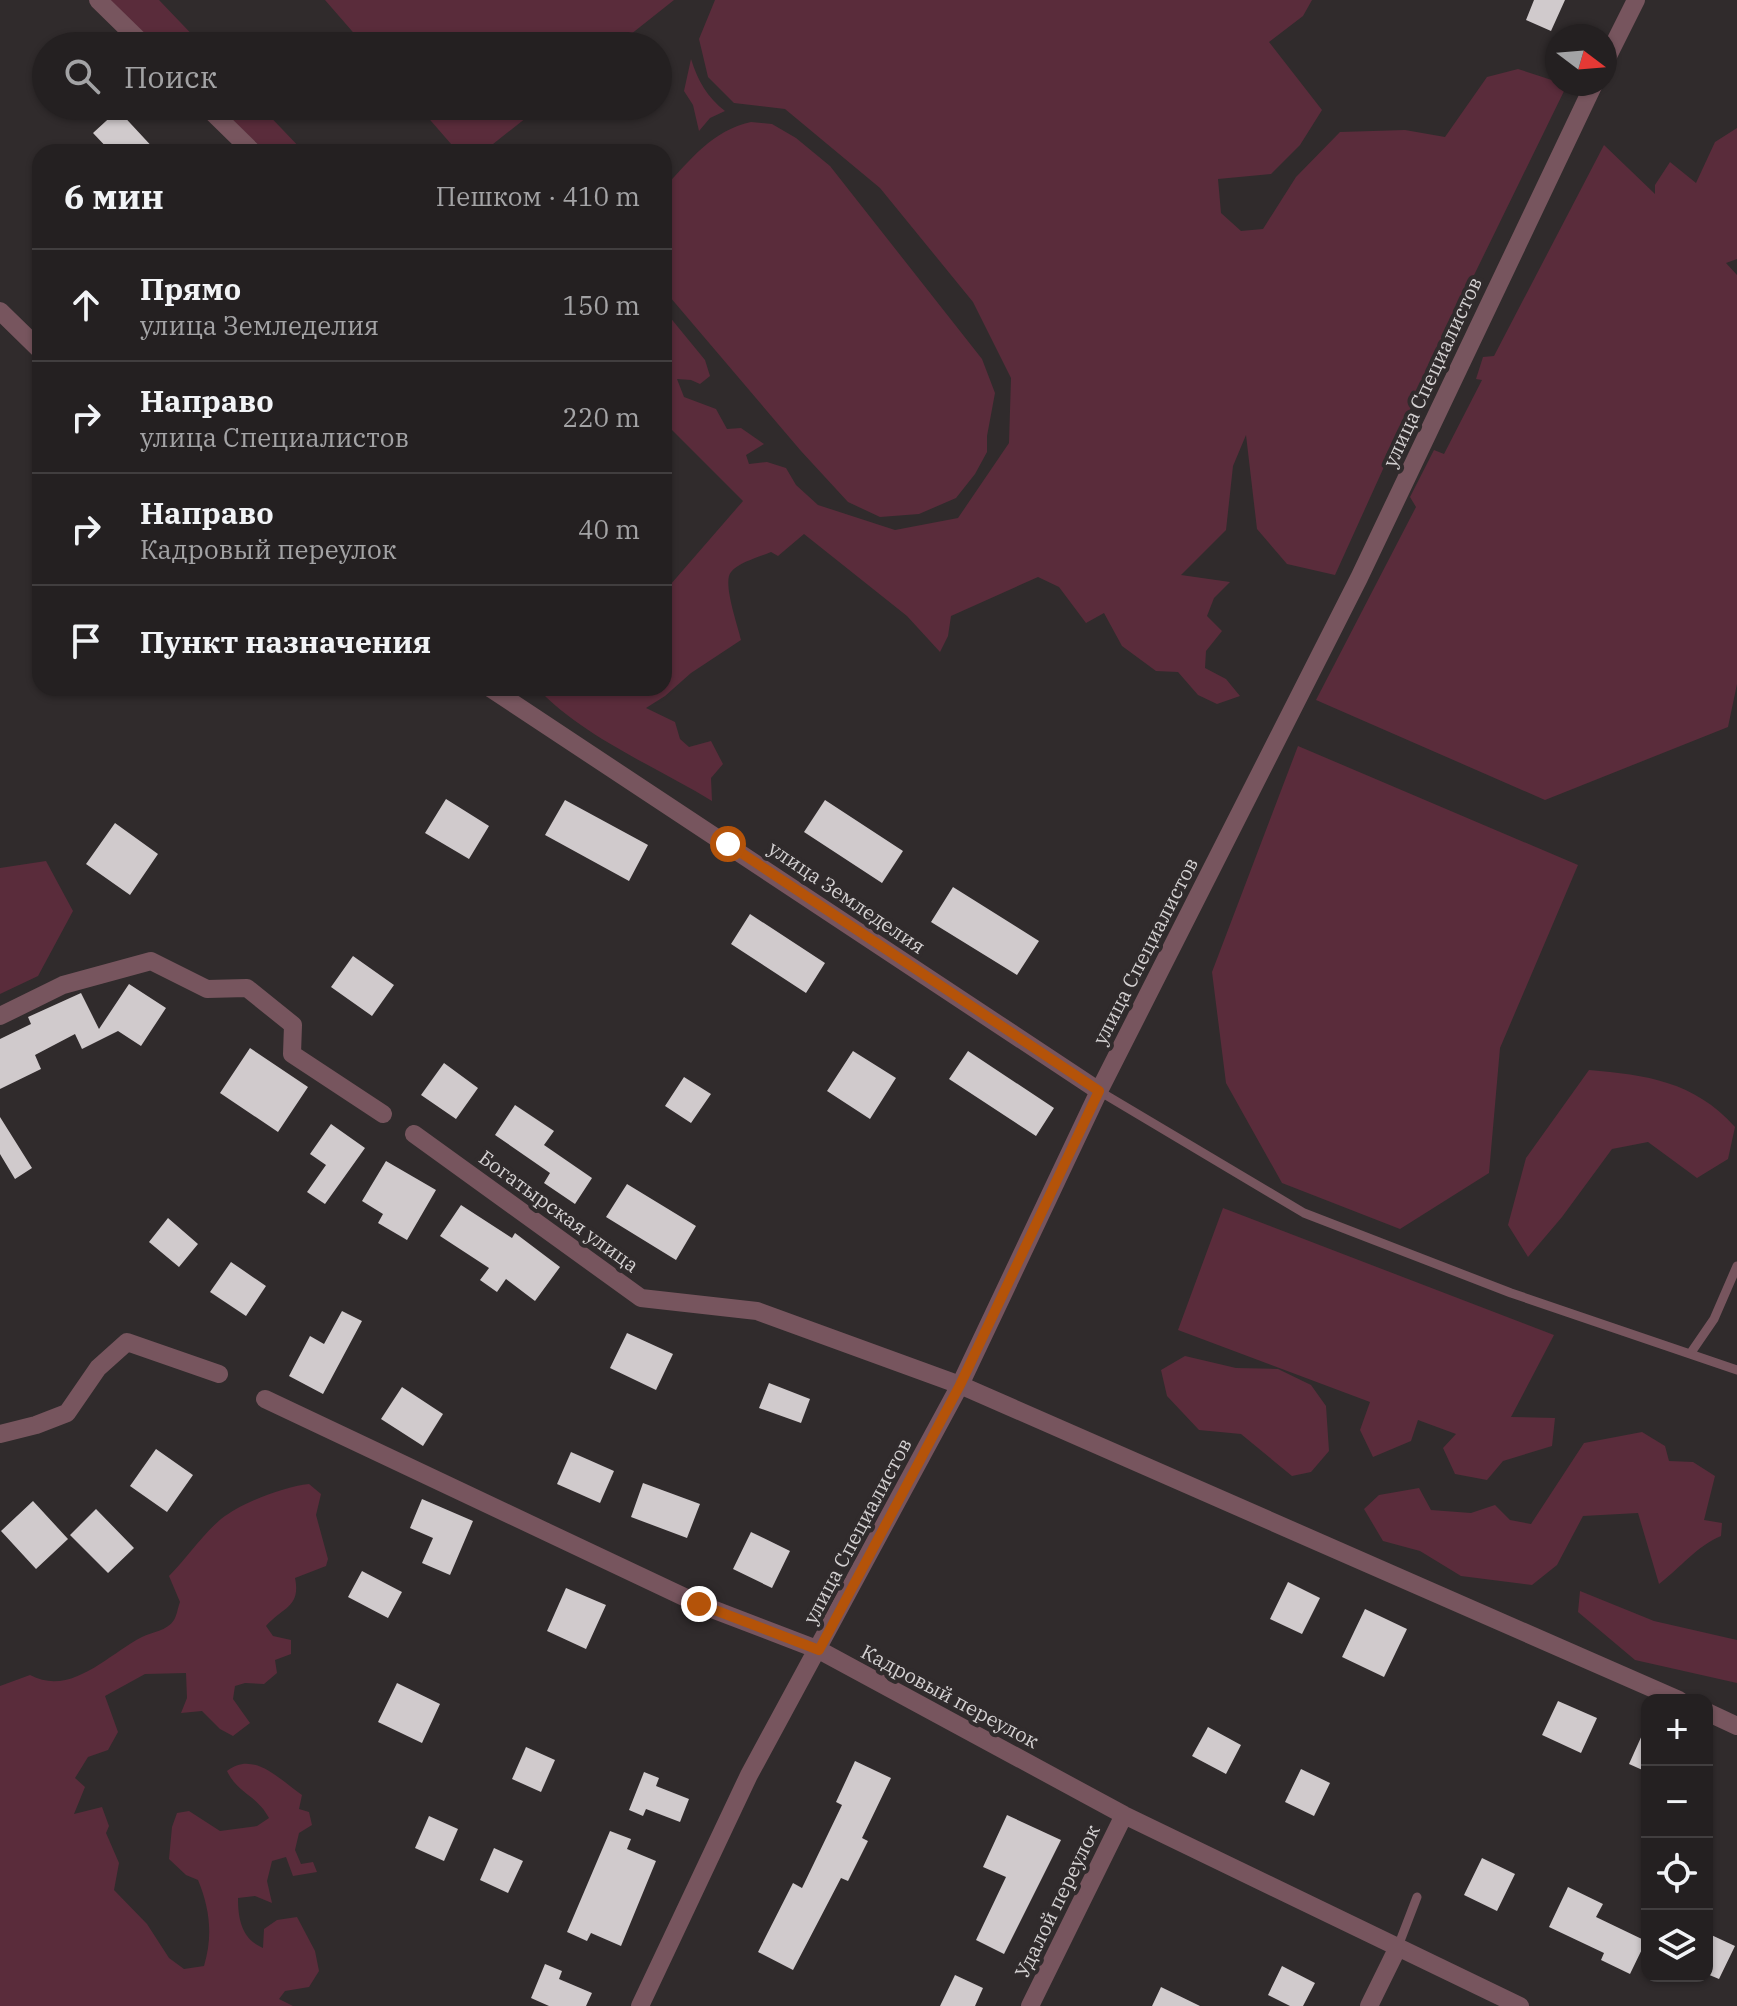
<!DOCTYPE html>
<html lang="ru">
<meta charset="utf-8">
<style>
:root{--surface:#242021;--page:#302d2e;--text:#f1f3f6;--muted:#a3a3a5;--line:#413e3f}
body{margin:0;font-family:"IBM Plex Serif",serif;background:var(--page);color:var(--text)}
.controls{position:absolute;right:24px;bottom:24px;display:grid;overflow:hidden;border-radius:16px;box-shadow:0 2px 6px #0004}
.controls button{width:72px;height:72px;display:grid;place-items:center;padding:0;border:0;border-bottom:2px solid var(--line);background:var(--surface);color:var(--text);font:40px sans-serif}
.compass{position:absolute;left:1545px;top:24px;width:72px;height:72px;border-radius:50%;background:var(--surface);box-shadow:0 2px 6px #0004;rotate:106deg}
.stop{position:absolute;width:24px;height:24px;margin:-18px;border:6px solid #b45309;border-radius:50%;background:#fff}
.stop.end{background:#b45309;border-color:#fff;box-shadow:0 2px 8px #0008}
.list{margin:0;padding:0;list-style:none}
h2{display:flex;justify-content:space-between;align-items:center;height:104px;margin:0;padding:0 32px;font-size:34px}
h2 small{font-size:26px;font-weight:400;color:var(--muted)}
.list li{display:grid;grid-template-columns:52px 1fr auto;gap:24px;align-items:center;box-sizing:border-box;height:112px;padding:0 32px;border-top:2px solid var(--line)}
.list b{display:block;font-size:30px;white-space:nowrap}
.list p{margin:0;font-size:26px;white-space:nowrap;color:var(--muted)}
.list em{font-size:26px;font-style:normal;color:var(--muted)}
.icon{flex:none;width:44px;height:44px;fill:none;stroke:currentColor;stroke-width:2;stroke-linecap:round;stroke-linejoin:round}
.map{position:relative;flex:none;width:1737px;height:2006px;overflow:hidden}
.search{position:absolute;background:var(--surface);box-shadow:0 2px 6px #0004;left:32px;top:32px;width:640px;height:88px;display:flex;align-items:center;gap:20px;box-sizing:border-box;padding:0 28px;border-radius:44px;color:var(--muted);font-size:30px}
.panel{position:absolute;background:var(--surface);box-shadow:0 2px 6px #0004;left:32px;top:144px;width:640px;height:552px;border-radius:24px}
.map>svg:first-child{display:block}
.green{fill:#5a2c3b}
.building{fill:#d0cacc}
.lines{fill:none;stroke-linecap:round;stroke-linejoin:round}
.lane{stroke:#77555e;stroke-width:9}
.street{stroke:#77555e;stroke-width:18}
.route{stroke:#b45309;stroke-width:10}
.labels{text-anchor:middle;dominant-baseline:central;stroke-width:8;stroke-linejoin:round;paint-order:stroke}
.street-label{font-size:20px;fill:#d4d1d2;stroke:#302b2c}
</style>
<div class="map">
<svg width="1737" height="2006" viewBox="0 0 1737 2006">
<rect width="100%" height="100%" fill="#302b2c"/>
<path class="green" d="M107 0H159L203 46H155Z
M325 0H674L616 46H365Z
M715 0H1312L1303 16 1269 42 1322 110 1300 145 1271 174 1218 179 1221 213 1241 231 1263 229 1296 177 1340 132 1405 130 1445 137 1487 77 1518 69 1567 85 1432 361 1335 575 1287 564 1257 529 1246 435 1233 466 1226 530 1181 575 1230 582 1214 598 1207 616 1222 631 1206 651 1205 668 1226 679 1240 696 1217 704 1198 695 1178 672 1156 671 1122 646 1104 613 1086 623 1059 587 1038 577 951 616 948 636 940 652 907 616 804 534 778 556 771 552C760 557 739 562 731 572 722 582 738 626 741 640L691 673 665 696 646 708 675 722 680 739 689 747 711 741 723 764 711 778 712 801C655 766 583 737 537 688H664V592L743 501 664 422V310L705 360 710 376 700 384 691 380 677 379 684 397 716 409 727 429 741 428 764 444 746 455 749 464 767 462 786 468 796 485 818 505 895 530 958 518 1009 443 1011 378 973 302 880 188 785 109 734 103 708 77 699 39Z
M691 59C698 81 707 97 725 111L710 118 699 131 693 105 684 91Z
M218 106H260L304 152H266Z
M418 106H541L483 152H458Z
M751 122 772 124 796 138 830 166 982 359 995 393 987 436V452L975 474 956 498 919 514 880 517 848 502 801 451 664 290V188C690 160 713 130 751 122Z
M1737 128V259L1726 263 1737 275V684L1728 727 1545 800 1316 700 1416 507 1410 497 1434 450 1444 454 1482 380 1476 379 1483 357 1494 356 1604 145 1655 194V185L1670 162 1696 183 1715 142Z
M1298 746 1578 865 1500 1048 1489 1173 1400 1229 1282 1183 1226 1083 1212 972Z
M46 861 73 911 38 976 0 994V868Z
M1589 1070C1646 1075 1694 1081 1735 1127L1728 1159 1697 1178 1648 1142 1612 1149 1562 1217 1528 1257 1508 1225 1526 1158Z
M1223 1208 1554 1335 1511 1417 1555 1418 1552 1446 1503 1461 1487 1480 1455 1474 1443 1448 1456 1434 1418 1420 1411 1441 1373 1457 1360 1430 1370 1402 1178 1330Z
M1185 1356 1236 1368 1278 1369 1311 1385 1326 1406 1329 1451 1311 1472 1292 1476 1241 1434 1199 1430 1167 1396 1161 1370Z
M1642 1432 1665 1446 1669 1461 1693 1462 1715 1476 1704 1520 1722 1523 1721 1536C1697 1546 1680 1568 1659 1584L1638 1513 1583 1516 1557 1565 1532 1585 1461 1576 1420 1551 1383 1541 1364 1509 1379 1495 1419 1488 1431 1510 1471 1513 1495 1505 1510 1520 1531 1524 1584 1443Z
M309 1484 321 1494 316 1515 328 1559 326 1566 295 1578C301 1607 283 1607 266 1626L273 1636 291 1640V1654L275 1660 277 1673 264 1684 245 1683 235 1686 233 1699 250 1723 233 1736 220 1729 202 1711 181 1713 187 1698 186 1673 145 1674 105 1696 118 1732 108 1750 88 1757 75 1778 85 1787 74 1814 102 1807 109 1826 106 1833 119 1863 114 1890 147 1924 169 1958 184 1969 204 1966C213 1936 210 1909 198 1880L186 1875 169 1859 172 1827 177 1813 189 1811 220 1831 257 1826 269 1818C257 1795 238 1794 227 1771 253 1750 279 1779 302 1795L299 1809 309 1812 312 1825 299 1833 295 1850 301 1864 313 1862 317 1872 293 1876 286 1857 272 1861 267 1881 272 1903 255 1896 238 1898C238 1920 242 1939 263 1948L264 1929 277 1920 297 1917 315 1951 319 1971 309 1987 285 1991 279 1999 293 2006H0V1686L30 1675C71 1697 107 1655 142 1637 152 1632 167 1631 174 1620 177 1615 178 1607 180 1602L169 1576C187 1558 202 1535 221 1519 243 1502 283 1487 309 1484Z
M1580 1591 1654 1621 1737 1640V1683L1635 1660 1578 1612Z"/>
<path class="building" d="M1534 0H1565L1551 31 1526 20Z
M118 110 157 152H111L93 133Z
M446 799 489 826 469 859 425 833Z
M565 800 648 845 629 881 545 835Z
M825 800 903 851 882 883 804 832Z
M115 823 158 854 130 895 86 864Z
M953 887 1039 941 1017 975 931 922Z
M750 914 825 963 806 993 731 944Z
M353 956 394 985 372 1016 331 987Z
M129 984 166 1008 141 1046 118 1031 82 1049 75 1034 35 1055 41 1069 0 1089V1039L31 1024 28 1017 81 993 99 1029Z
M250 1048 308 1087 278 1132 220 1093Z
M853 1051 896 1078 870 1119 827 1091Z
M968 1051 1054 1108 1036 1136 949 1079Z
M444 1063 478 1088 456 1119 421 1095Z
M684 1077 711 1094 691 1123 665 1106Z
M515 1105 554 1131 544 1145 592 1178 575 1204 544 1183 550 1173 495 1135Z
M0 1117 32 1168 15 1179 0 1154Z
M331 1124 365 1148 325 1204 307 1192 326 1165 310 1154Z
M386 1161 436 1190 407 1240 378 1223 383 1214 362 1201Z
M627 1184 696 1226 676 1260 606 1217Z
M461 1205 512 1238 515 1233 560 1267 535 1301 506 1279 497 1292 480 1280 489 1268 440 1236Z
M168 1218 198 1244 179 1267 149 1242Z
M231 1262 266 1286 246 1316 210 1292Z
M342 1311 362 1321 323 1394 289 1376 310 1336 324 1344Z
M627 1333 673 1354 656 1390 610 1368Z
M769 1383 810 1399 801 1423 759 1408Z
M402 1387 443 1414 423 1446 381 1419Z
M156 1449 193 1475 167 1512 130 1486Z
M571 1452 614 1471 600 1503 557 1484Z
M643 1483 700 1504 687 1538 631 1517Z
M422 1499 473 1521 450 1575 422 1563 433 1538 410 1528Z
M33 1501 68 1539 36 1569 1 1531Z
M96 1509 134 1548 108 1573 70 1535Z
M751 1532 790 1551 772 1588 733 1569Z
M362 1571 402 1592 388 1618 348 1597Z
M1288 1582 1320 1598 1302 1634 1270 1619Z
M566 1588 606 1605 586 1649 547 1631Z
M1365 1609 1407 1629 1384 1677 1342 1657Z
M397 1683 440 1704 422 1743 378 1722Z
M1558 1701 1597 1718 1581 1753 1542 1735Z
M1647 1724V1772L1629 1764Z
M1208 1727 1241 1745 1226 1774 1192 1756Z
M526 1747 555 1760 541 1792 512 1779Z
M855 1761 891 1778 862 1838 868 1841 848 1881 841 1878 793 1970 758 1952 793 1883 802 1888 842 1805 836 1802Z
M1301 1769 1330 1783 1314 1816 1285 1802Z
M644 1772 659 1778 656 1786 689 1799 680 1822 646 1809 643 1816 629 1810Z
M1007 1815 1061 1840 1004 1954 976 1940 1006 1877 983 1867Z
M429 1816 458 1829 444 1861 415 1848Z
M610 1831 631 1839 627 1849 656 1861 621 1946 591 1933 587 1941 567 1932Z
M494 1848 523 1861 508 1893 480 1880Z
M1482 1858 1515 1874 1497 1911 1464 1895Z
M1568 1887 1603 1904 1596 1917 1646 1941 1630 1974 1601 1960 1604 1953 1549 1927Z
M1707 1933 1735 1946 1719 1979 1707 1974Z
M545 1964 562 1971 559 1979 592 1993 586 2006H549L531 1998Z
M1282 1966 1315 1983 1303 2006H1290L1268 1995Z
M955 1975 983 1988 975 2006H940Z
M1161 1987 1200 2006H1152Z"/>
<g class="lines">
<path class="lane" d="M1099 1091 1304 1213 1511 1293 1737 1370
M1690 1354 1714 1319 1737 1266
M1397 1949 1417 1897"/>
<path class="street" d="M98 0 145 46
M1605 62 1636 0
M206 106 253 152
M0 311 40 350
M490 688 1099 1091
M0 1016 63 985 151 961 207 989 247 988 293 1025 292 1054 383 1114
M414 1134 641 1298 757 1311 960 1385 1679 1700
M265 1399 699 1604 819 1650 1124 1815 1520 2006
M0 1434 36 1425 67 1413 98 1368 127 1342 219 1374
M1707 1712 1737 1726
M640 2006 749 1775 960 1385 1099 1091 1359 578 1594 84
M1030 2006 1124 1815
M1369 2006 1397 1949"/>
</g>
<g class="lines">
<path class="route" d="M699 1604 819 1650 960 1385 1099 1091 728 844"/>
</g>
<g class="labels">
<g class="street-label">
<text transform="translate(1432 372) rotate(-65)">улица Специалистов</text>
<text transform="translate(847 897) rotate(34)">улица Земледелия</text>
<text transform="translate(1145 951) rotate(-63)">улица Специалистов</text>
<text transform="translate(559 1211) rotate(36)">Богатырская улица</text>
<text transform="translate(857 1531) rotate(-62)">улица Специалистов</text>
<text transform="translate(950 1696) rotate(28)">Кадровый переулок</text>
<text transform="translate(1057 1901) rotate(-64)">Удалой переулок</text>
</g>
</g>
</svg>
<div class="controls">
<button>+</button>
<button>−</button>
<button><svg class="icon" aria-label="locate" viewBox="0 0 24 24"><circle cx="12" cy="12" r="6"/><path d="M12 2v4M12 18v4M2 12h4M18 12h4"/></svg></button>
<button><svg class="icon" aria-label="layers" viewBox="0 0 24 24"><path d="M12 4l9 5-9 5-9-5zM3 14l9 5 9-5"/></svg></button>
</div>
<svg class="compass" viewBox="-18 -18 36 36"><path d="M0-13l5 13h-10z" fill="#e53935"/><path d="M0 13l5-13h-10z" fill="#a3a3a5"/></svg>
<div class="stop" style="left:728px;top:844px"></div>
<div class="stop end" style="left:699px;top:1604px"></div>
<div class="search"><svg class="icon" aria-label="search" viewBox="0 0 24 24"><circle cx="10" cy="10" r="6"/><path d="M15 15l6 6"/></svg>Поиск</div>
<section class="panel">
<h2>6 мин<small>Пешком · 410 m</small></h2>
<ul class="list">
<li><svg class="icon" aria-label="ahead" viewBox="0 0 24 24"><path d="M12 20V5M6 11l6-6 6 6"/></svg><div><b>Прямо</b><p>улица Земледелия</p></div><em>150 m</em></li>
<li><svg class="icon" aria-label="right" viewBox="0 0 24 24"><path d="M7 20v-9h11M14 6l5 5-5 5"/></svg><div><b>Направо</b><p>улица Специалистов</p></div><em>220 m</em></li>
<li><svg class="icon" aria-label="right" viewBox="0 0 24 24"><path d="M7 20v-9h11M14 6l5 5-5 5"/></svg><div><b>Направо</b><p>Кадровый переулок</p></div><em>40 m</em></li>
<li><svg class="icon" aria-label="arrive" viewBox="0 0 24 24"><path d="M6 21V4h12l-3 4 3 4H6"/></svg><div><b>Пункт назначения</b></div></li>
</ul>
</section>
</div>
